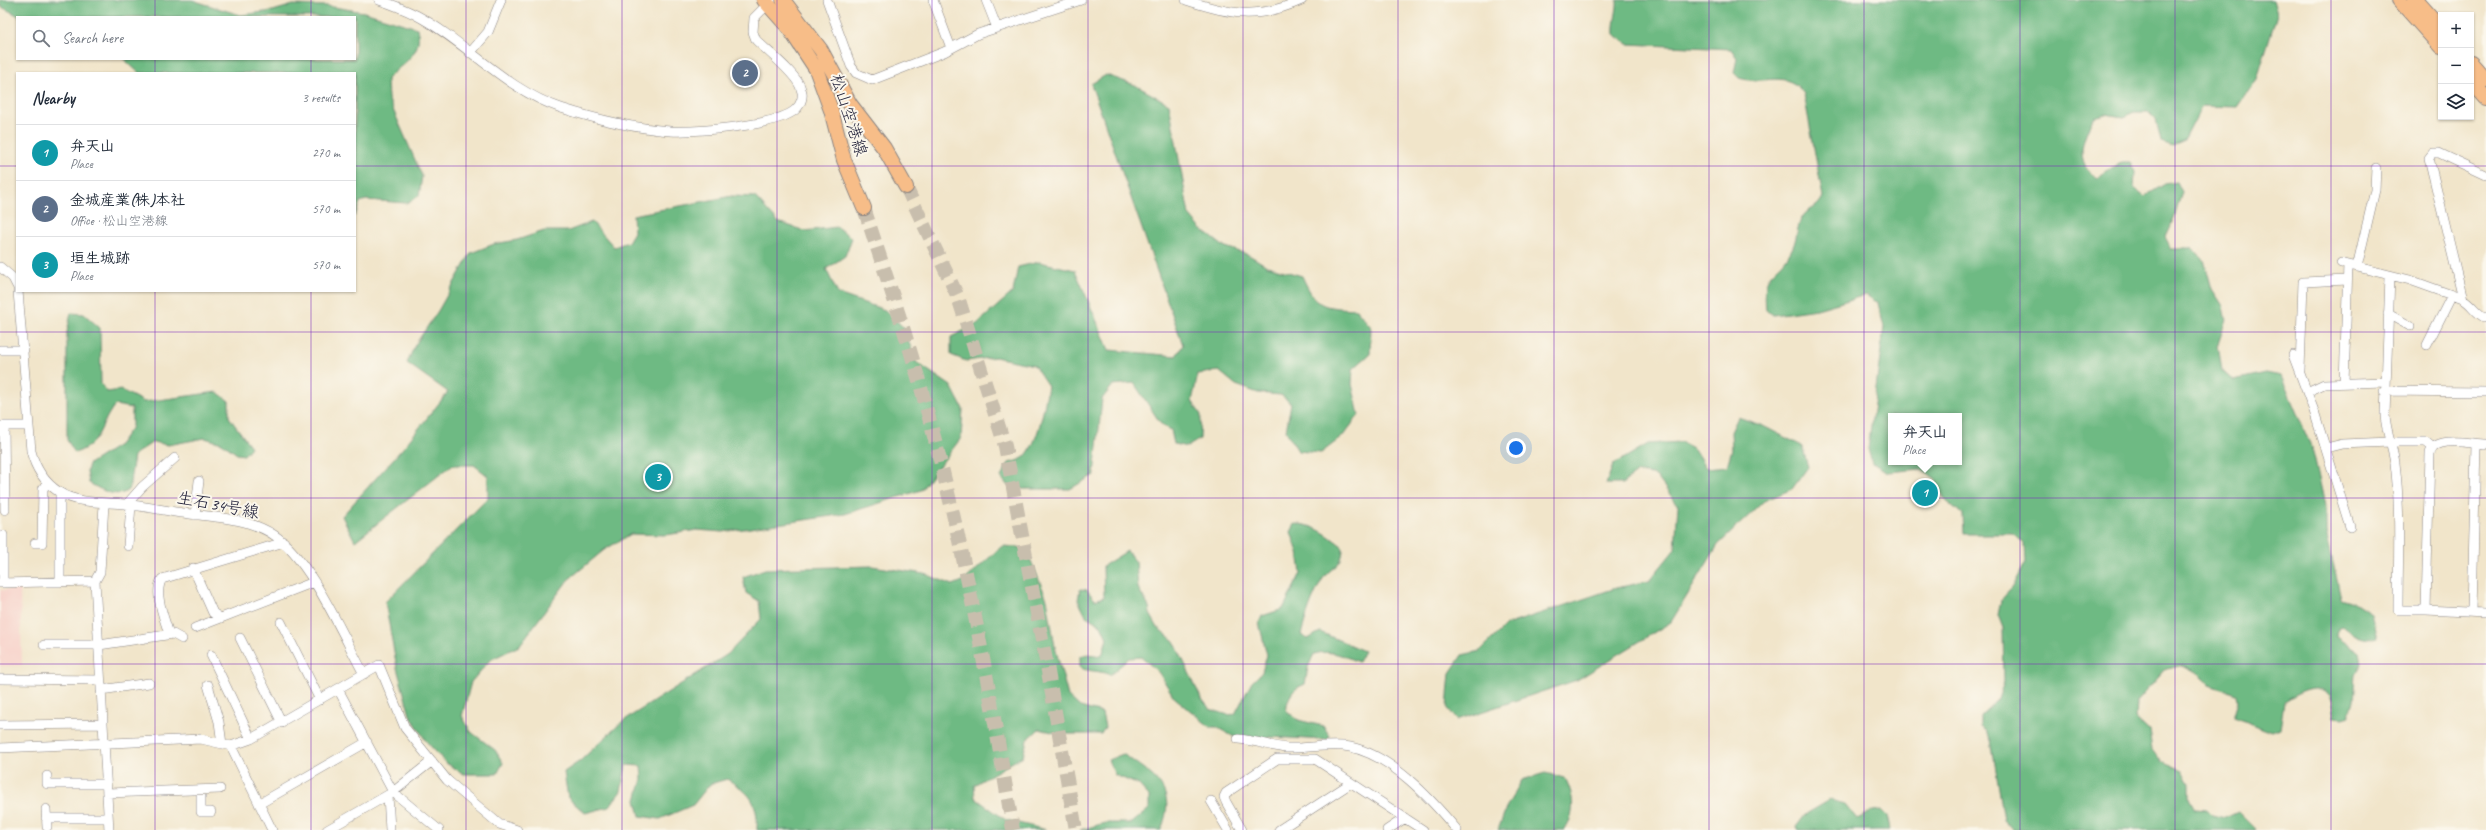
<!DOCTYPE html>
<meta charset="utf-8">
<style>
:root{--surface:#fff;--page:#f6f6f7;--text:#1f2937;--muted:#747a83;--line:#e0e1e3;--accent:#db2777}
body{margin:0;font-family:Caveat,"Klee One",sans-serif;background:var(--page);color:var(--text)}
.controls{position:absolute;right:12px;top:12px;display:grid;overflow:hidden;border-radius:0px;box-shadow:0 1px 3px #0004}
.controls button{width:36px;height:36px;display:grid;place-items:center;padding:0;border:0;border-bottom:1px solid var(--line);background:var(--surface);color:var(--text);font:20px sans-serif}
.you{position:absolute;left:1516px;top:448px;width:14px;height:14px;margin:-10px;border:3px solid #fff;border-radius:50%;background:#1a73e8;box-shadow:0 0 0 6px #1a73e833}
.badge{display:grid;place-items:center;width:26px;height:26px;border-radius:50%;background:var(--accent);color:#fff;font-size:13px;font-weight:700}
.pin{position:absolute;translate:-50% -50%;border:2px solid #fff;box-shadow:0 1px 4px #0006}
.popup{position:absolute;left:1888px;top:413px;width:74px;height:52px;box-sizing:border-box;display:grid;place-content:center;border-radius:0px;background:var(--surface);filter:drop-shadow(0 1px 3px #0005);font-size:13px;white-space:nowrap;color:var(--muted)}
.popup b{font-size:15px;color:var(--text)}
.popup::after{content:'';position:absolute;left:50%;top:100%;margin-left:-8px;border:8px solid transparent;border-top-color:var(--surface)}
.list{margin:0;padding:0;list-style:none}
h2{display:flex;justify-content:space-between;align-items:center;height:52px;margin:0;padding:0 16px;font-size:17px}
h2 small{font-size:13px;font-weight:400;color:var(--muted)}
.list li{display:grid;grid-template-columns:26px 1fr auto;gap:12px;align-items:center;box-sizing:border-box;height:56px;padding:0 16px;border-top:1px solid var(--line)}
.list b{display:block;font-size:15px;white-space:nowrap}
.list p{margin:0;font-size:13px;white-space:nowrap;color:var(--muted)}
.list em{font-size:13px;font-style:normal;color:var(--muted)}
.icon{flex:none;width:22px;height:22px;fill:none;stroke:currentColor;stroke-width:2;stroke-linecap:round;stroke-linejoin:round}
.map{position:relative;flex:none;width:2486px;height:830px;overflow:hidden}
.search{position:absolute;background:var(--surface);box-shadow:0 1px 3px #0004;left:16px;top:16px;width:340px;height:44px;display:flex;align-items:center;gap:10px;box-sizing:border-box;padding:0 14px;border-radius:0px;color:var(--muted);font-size:15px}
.panel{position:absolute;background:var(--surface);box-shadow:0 1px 3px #0004;left:16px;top:72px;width:340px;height:220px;border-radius:0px}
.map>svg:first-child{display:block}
.built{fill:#f7d1c9}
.forest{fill:#6eba83;stroke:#486e5f;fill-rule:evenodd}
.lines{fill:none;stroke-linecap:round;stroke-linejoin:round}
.primary-tunnel{stroke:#c8bead;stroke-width:14;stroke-dasharray:14 7;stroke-linecap:butt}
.street-casing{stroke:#8a8482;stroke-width:10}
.primary-casing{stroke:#8a8482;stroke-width:16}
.street{stroke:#fff;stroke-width:9}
.primary{stroke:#f7bd88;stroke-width:14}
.grid{fill:none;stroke:#7b2cbf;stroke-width:1;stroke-opacity:0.55}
.labels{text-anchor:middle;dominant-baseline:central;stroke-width:4;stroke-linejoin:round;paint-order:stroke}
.street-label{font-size:17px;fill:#22223b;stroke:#fbf7ec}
</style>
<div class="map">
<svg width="2486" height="830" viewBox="0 0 2486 830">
<rect width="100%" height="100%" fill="#fbf7ec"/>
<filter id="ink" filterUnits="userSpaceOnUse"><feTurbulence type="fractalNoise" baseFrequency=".025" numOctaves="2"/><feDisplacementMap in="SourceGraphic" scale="8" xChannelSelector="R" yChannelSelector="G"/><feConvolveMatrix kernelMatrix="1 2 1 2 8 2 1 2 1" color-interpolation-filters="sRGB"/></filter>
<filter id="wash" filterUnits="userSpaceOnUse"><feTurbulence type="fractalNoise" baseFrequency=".012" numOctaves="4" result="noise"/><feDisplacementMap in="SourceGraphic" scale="16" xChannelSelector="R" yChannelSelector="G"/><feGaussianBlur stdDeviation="0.9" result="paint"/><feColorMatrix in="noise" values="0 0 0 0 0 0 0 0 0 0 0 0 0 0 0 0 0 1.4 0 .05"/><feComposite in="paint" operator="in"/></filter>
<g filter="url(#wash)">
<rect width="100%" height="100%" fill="#f1e5ca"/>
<path class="built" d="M20 589 22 665 0 666V590Z"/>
<path class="forest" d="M0 0H192L240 15 273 11 293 5 327 6 364 12 417 28C424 54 403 62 387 79L388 98 422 176 419 196 406 203 366 200 360 202 355 216V73H139L124 59H355V17H21L0 6Z
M1617 0H2273L2277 14 2257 79 2237 107 2202 106 2185 139 2173 146 2161 142 2156 119 2149 112H2134L2123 117 2106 114 2094 117C2082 138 2073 163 2098 178L2122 162H2130L2135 172 2134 188 2145 196 2165 184 2177 182 2182 192 2174 218 2165 237 2171 248H2192L2204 260 2212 289 2223 306 2226 320 2218 344 2222 372 2234 380 2266 373 2281 376 2313 451 2326 510V532L2341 598 2351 601 2371 614 2377 637C2362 641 2355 636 2343 627L2338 628 2337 636 2360 652 2362 663 2356 675 2354 701 2350 715 2343 717 2335 716C2334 710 2333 702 2331 697 2320 680 2296 694 2284 702L2280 729 2272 732 2233 717 2238 701 2237 694 2209 685 2200 674 2183 665 2164 670 2136 702 2135 718 2149 731 2152 749 2162 762 2182 770 2189 784V798L2195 809 2207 810 2212 815 2225 818 2238 812 2256 830H2014L2004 819 1991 740 1986 731 1980 727V716L1998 699 2004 682 2003 628 1998 615 2001 600 2013 587 2026 562 2025 543 2012 534H1963L1962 514 1943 498 1935 479 1920 469 1888 472 1872 463 1868 449 1884 327 1878 303 1866 295 1817 309 1773 315 1766 309C1761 265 1778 278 1793 247 1797 238 1797 226 1802 218 1807 208 1816 211 1823 197L1804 94C1787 68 1764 86 1739 78L1734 73 1737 58 1731 49 1628 44 1614 34C1613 21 1618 11 1617 0ZM1891 416H1959V462H1891Z
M1106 75 1135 85 1169 104 1189 215 1201 229 1223 246 1249 255 1267 266 1302 276C1317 309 1322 307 1356 309L1371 327 1370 354 1353 369 1352 384 1359 415 1342 437 1321 453 1298 451 1286 431 1291 403 1281 395 1258 393 1236 385 1219 371 1198 374 1192 401 1201 415 1200 439 1187 447 1174 444 1171 430 1161 424 1134 383 1113 385 1102 399 1094 475 1070 489H1022L1007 485 1001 477 1009 463C1013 462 1020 460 1023 458 1038 447 1045 403 1048 386L1034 365 995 357 966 361 951 355V337L977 324 1013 292 1018 267 1039 262 1075 270 1109 350 1176 356 1183 345 1091 84Z
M732 196 755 197 778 222 805 231 837 227 852 238 845 256 826 269 838 294 885 310 904 328 916 362 951 386 963 409 961 438 921 490 845 514 723 532 697 530 666 535 631 534 604 550 568 580 519 646 490 660 471 682 462 716 471 732 495 750 503 763 497 774H464L446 763 426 741 410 715 397 668 385 602 488 498V476L474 465H452L355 541 342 516 403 448 448 392 407 363 415 345 438 311 471 253 494 244 517 240 544 231H568L592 222 614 247 628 242 634 232 633 215Z
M71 313 84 314 100 328 101 384 107 392 121 390 144 402 217 392 229 401V417L251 447 244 455 237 454 222 443 205 438 168 445 153 442 134 455 129 490C116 499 102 490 89 483L87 471 89 464 119 445 132 427V408L115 405C98 426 103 443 75 453L67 440V332Z
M1738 417 1763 426 1802 446 1808 467 1792 489 1764 501 1718 545 1671 622 1577 680 1457 720 1447 707 1450 673 1462 655 1480 651 1506 625 1616 588 1649 581 1675 549 1678 505 1656 476 1637 472 1622 484H1606L1613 465 1648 444 1681 442 1694 449 1706 468 1727 466 1732 449 1731 432Z
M1295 524C1314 524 1328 535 1343 547 1343 569 1330 565 1321 582 1312 598 1306 616 1301 635L1308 639 1320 632 1364 651 1358 662C1344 656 1330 649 1314 654L1308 667 1305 684C1292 689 1288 697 1286 710L1298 720 1323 726 1330 736 1327 740 1269 737 1238 739 1216 727H1210L1174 697 1159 673 1142 657 1129 658 1110 675C1099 670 1090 672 1080 668V656L1088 654 1102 656 1107 638 1101 625 1086 616 1078 600 1080 589 1087 590 1095 600 1104 597 1103 566 1127 551 1136 562 1138 588 1149 607 1150 614 1158 628 1174 641 1201 698 1210 709 1228 715 1235 714 1252 682 1262 672 1267 655 1259 623 1262 616 1283 609 1301 573 1298 552 1291 532Z
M1002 546 1019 547 1031 561 1047 599 1055 647 1068 696 1080 707 1102 713 1105 727 1101 734H1061L1039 729 1027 740 1023 756 974 785 975 798 1006 820 1047 830H757C758 801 751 794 727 779L710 784 693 805 660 819 640 816 636 800 642 779 641 766 626 765 621 791 609 807 585 813 568 798 564 772 580 761 623 721 728 654 761 619 759 601 746 593 743 577 765 569 872 566 925 574 953 585 965 580Z
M1123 754C1155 777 1178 788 1161 830H1080L1105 823H1132L1149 809V796L1139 785 1115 775 1108 760Z
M1545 773 1565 778C1574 795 1576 813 1565 830H1498L1507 806 1522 780Z
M1830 800 1845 804 1857 819 1874 811 1881 810 1887 816 1890 830H1797L1796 827 1806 814Z"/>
</g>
<g filter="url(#ink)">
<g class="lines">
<path class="primary-tunnel" d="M906 187 958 297 1005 446 1047 666 1076 830
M864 208C886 276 910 344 928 414 965 550 990 690 1013 830"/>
<g class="street-casing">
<path id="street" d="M379 0C391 4 404 9 416 15 467 42 504 89 561 108 595 119 634 128 670 131 696 132 776 126 795 110 801 105 804 96 801 89 798 75 767 51 756 40L753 32 754 18 771 1
M827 0 851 66 856 73 872 80 944 52 978 34 1081 0
M933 0 951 48
M986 0 997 28
M1186 0C1231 15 1257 20 1302 0
M470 53 488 32 501 0
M2486 175 2439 153H2433L2429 158 2463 299C2473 305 2476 314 2486 318
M2341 263 2410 280 2463 299
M0 267 13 278 17 286
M2357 267 2375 190 2376 168
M2390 276 2385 415C2386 432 2393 447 2395 463 2401 512 2398 561 2398 610H2426
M18 291 31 451C35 467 44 482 59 492 77 504 104 502 124 504 141 506 158 509 175 512 207 517 246 516 274 535 310 559 342 634 364 674
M2388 314 2410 326
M2427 345 2452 295
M0 350H24
M2293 355 2314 411 2350 527
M2300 370 2303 282 2347 280
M2344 383 2348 265
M2384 391 2486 392
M2307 392 2324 384 2384 382
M0 426H29
M4 426 5 510
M2486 444C2470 444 2436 435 2430 453L2426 610 2486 613
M2326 448 2342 444 2390 442H2426L2432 447
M104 504 100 572 95 581 109 830
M127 504 142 487 175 458
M195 515 199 481
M3 535V583
M35 543H42L43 489 47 482
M128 546 131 505
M193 568 213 613 219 617
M60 582V493
M0 583 95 581
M2472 612 2476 444
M281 622 320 700
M195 628 314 582
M169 634C165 620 153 593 162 579L284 542
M240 638 282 723
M44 645H99L173 634 182 639
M211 655 251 739
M0 679 100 680
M208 685 219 722 222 744
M338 689 393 792 439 830
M101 690 149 683
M0 725 103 724
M1238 739C1254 740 1270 746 1286 748 1306 749 1331 743 1350 747 1391 755 1431 799 1457 830
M231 746 272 830
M0 748 201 739 231 746 251 739 379 665 405 728 447 780 499 824 517 830
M47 776V784H106
M201 790V812H211
M107 793 220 789
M388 795 390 830
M1211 801 1228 830
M259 804 367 742
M46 809 47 827
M46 818H108
M327 830 393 792 432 761
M1242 830 1226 802 1224 797 1226 793 1277 759H1315L1423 830
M1279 830 1351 783
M1387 830 1405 818"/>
</g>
<g class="primary-casing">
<path id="primary" d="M764 0 789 28 816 69 831 110 844 160 864 208
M783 0 821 50 850 104 884 148 906 187
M2399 0 2441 47
M2415 0 2441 29
M2471 63 2486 80
M2471 81 2486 98"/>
</g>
<use href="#street" class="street"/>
<use href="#primary" class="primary"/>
</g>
</g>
<path class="grid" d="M155 0V17M311 0V17M466 0V830M622 0V830M777 0V830M932 0V830M1088 0V830M1243 0V830M1398 0V830M1554 0V830M1709 0V830M1864 0V830M2020 0V830M2175 0V830M2331 0V830M155 59V73M311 59V73M0 166H17M355 166H2486M155 291V830M311 291V830M0 332H2486M0 498H2486M0 664H2486"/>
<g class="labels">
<g class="street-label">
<text transform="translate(849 115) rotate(72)">松山空港線</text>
<text transform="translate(218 505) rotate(11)">生石34号線</text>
</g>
</g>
</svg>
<div class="controls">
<button>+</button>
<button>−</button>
<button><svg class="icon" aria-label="layers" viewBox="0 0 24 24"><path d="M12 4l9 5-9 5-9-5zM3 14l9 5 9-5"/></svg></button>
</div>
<div class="you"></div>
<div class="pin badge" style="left:1925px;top:493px;background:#0f9aa8">1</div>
<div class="popup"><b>弁天山</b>Place</div>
<div class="pin badge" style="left:745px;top:73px;background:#5c6f8a">2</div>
<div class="pin badge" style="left:658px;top:477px;background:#0f9aa8">3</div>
<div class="search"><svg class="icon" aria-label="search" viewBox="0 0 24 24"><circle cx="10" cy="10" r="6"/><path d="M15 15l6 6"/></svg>Search here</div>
<section class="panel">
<h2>Nearby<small>3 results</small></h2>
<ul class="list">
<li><span class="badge" style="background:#0f9aa8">1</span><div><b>弁天山</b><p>Place</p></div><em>270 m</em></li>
<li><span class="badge" style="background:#5c6f8a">2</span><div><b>金城産業(株)本社</b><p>Office · 松山空港線</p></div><em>570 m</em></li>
<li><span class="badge" style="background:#0f9aa8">3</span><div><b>垣生城跡</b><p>Place</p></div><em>570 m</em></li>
</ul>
</section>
</div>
